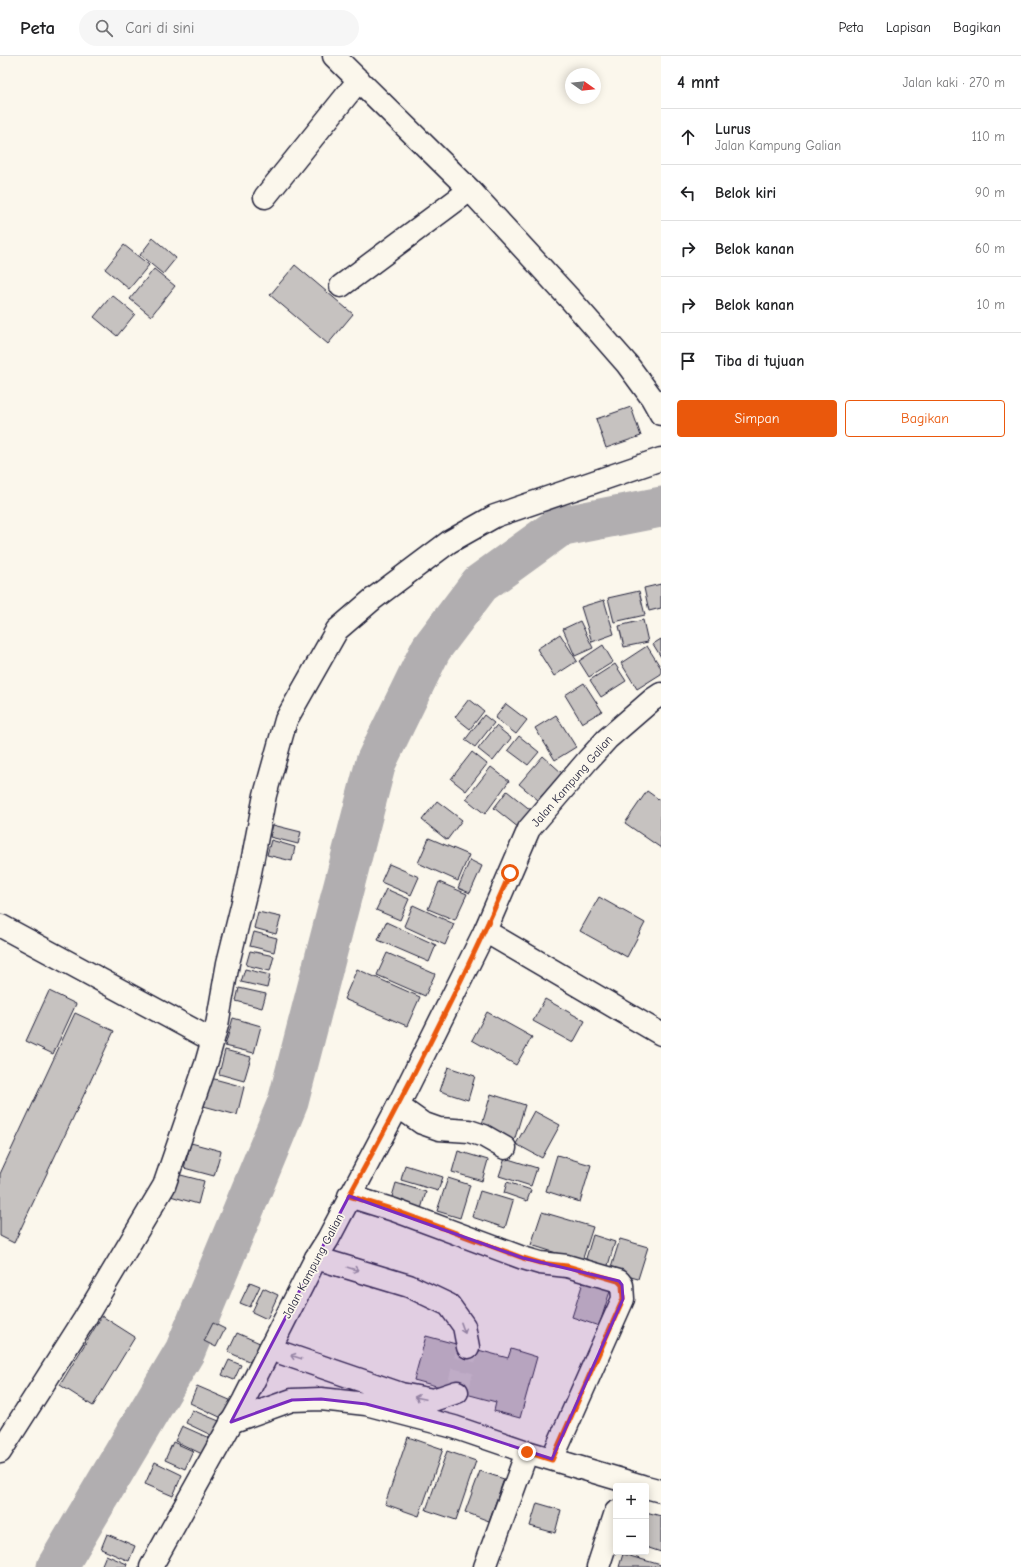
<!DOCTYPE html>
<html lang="id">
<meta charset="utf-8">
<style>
:root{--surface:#fff;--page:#f6f6f6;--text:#202124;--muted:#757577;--line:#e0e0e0;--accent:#ea580c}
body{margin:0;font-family:"Comic Neue",sans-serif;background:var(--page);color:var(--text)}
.controls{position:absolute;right:12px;bottom:12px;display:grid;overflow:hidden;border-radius:4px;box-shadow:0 2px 10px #0003}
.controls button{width:36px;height:36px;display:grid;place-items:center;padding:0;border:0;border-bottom:1px solid var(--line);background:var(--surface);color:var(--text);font:20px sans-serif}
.compass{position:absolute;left:565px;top:12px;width:36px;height:36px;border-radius:50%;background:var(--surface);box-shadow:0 2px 10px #0003;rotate:105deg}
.stop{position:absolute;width:12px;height:12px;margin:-9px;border:3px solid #ea580c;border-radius:50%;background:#fff}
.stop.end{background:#ea580c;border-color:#fff;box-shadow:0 1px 4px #0008}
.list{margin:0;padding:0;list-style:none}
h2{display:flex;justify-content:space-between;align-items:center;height:52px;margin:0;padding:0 16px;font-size:17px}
h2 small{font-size:13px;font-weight:400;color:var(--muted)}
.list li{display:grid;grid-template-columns:26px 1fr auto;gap:12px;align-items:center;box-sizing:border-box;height:56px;padding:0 16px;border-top:1px solid var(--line)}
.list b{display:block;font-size:15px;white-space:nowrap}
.list p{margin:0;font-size:13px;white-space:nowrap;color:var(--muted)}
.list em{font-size:13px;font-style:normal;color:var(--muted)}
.actions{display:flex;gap:8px;padding:12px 16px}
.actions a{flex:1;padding:9px 0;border:1px solid var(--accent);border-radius:4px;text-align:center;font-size:14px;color:var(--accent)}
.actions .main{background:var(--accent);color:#fff}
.icon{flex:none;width:22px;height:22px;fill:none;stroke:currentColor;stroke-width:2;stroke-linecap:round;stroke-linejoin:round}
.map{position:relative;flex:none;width:661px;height:1511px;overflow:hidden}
header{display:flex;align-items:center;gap:24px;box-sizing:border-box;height:56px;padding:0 20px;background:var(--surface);border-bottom:1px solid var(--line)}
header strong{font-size:19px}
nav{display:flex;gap:22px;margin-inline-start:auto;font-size:14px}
.search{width:280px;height:36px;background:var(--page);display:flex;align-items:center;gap:10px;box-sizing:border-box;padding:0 14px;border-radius:22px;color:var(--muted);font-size:15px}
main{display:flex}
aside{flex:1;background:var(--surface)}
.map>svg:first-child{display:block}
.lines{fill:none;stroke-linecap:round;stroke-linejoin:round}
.river{stroke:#b1aeb0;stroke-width:41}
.building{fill:#c6c2c0;stroke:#22223b}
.minor-tunnel{stroke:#d0ccc9;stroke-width:22;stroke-dasharray:22 11;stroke-linecap:butt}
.minor-casing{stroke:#22223b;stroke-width:25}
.major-casing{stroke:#22223b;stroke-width:25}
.minor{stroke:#fbf7ec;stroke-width:22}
.major{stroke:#fbf7ec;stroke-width:22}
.oneway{stroke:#99979c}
.route{stroke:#ea580c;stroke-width:5}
.marked{fill:#7b2cbf;fill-opacity:0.2;stroke:#7b2cbf;stroke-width:3;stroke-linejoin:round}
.labels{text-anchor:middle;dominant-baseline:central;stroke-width:3.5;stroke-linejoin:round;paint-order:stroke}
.street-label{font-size:12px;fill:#22223b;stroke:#fbf7ec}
</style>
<header>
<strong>Peta</strong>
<div class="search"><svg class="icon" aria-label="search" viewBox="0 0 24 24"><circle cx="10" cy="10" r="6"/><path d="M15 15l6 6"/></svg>Cari di sini</div>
<nav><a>Peta</a><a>Lapisan</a><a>Bagikan</a></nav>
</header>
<main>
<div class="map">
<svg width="661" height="1511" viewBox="0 0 661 1511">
<rect width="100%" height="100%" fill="#fbf7ec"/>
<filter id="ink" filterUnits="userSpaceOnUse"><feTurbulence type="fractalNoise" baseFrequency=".025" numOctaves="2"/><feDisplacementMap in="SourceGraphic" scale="8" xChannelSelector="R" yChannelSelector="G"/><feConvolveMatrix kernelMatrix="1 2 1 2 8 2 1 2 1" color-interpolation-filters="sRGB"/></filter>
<g filter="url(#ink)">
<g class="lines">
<path class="river" d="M57 1511 185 1295 288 1046 376 706 431 593 480 528 559 471 661 451"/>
</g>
<path class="building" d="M153 182 176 202 163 218 140 199Z
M124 189 149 209 129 233 105 213Z
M295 209 353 258 328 288 270 239Z
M154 213 175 230 151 260 130 243Z
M112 239 135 258 117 280 94 261Z
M631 351 641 380 606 392 596 363Z
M661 528V552L649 555 644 532Z
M639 535 645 559 614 566 608 542Z
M604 544 614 578 592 586 581 551Z
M643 564 648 586 624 591 619 570Z
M580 565 593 592 575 600 563 573Z
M560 578 577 605 554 620 537 593Z
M661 583V601L653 588Z
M603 589 613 606 589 621 579 605Z
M647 590 661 612V618L637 633 621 607Z
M615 608 626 625 601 641 590 624Z
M584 627 602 655 582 667 565 639Z
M469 643 484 655 470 673 455 661Z
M506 648 527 664 516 678 495 662Z
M484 659 494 667 475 691 465 684Z
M556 659 576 691 555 704 535 672Z
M496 670 511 682 493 705 478 693Z
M519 680 539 696 528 709 508 694Z
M472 696 487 708 466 735 451 723Z
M543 700 562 717 538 744 519 728Z
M491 711 509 725 485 758 466 743Z
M507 735 532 755 519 772 494 752Z
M647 735 661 745V792L625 767Z
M437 745 462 764 447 784 422 764Z
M273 769 301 776 298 788 270 781Z
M429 782 469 799 458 825 418 807Z
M271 784 295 791 292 805 267 799Z
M470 804 482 810 470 837 458 832Z
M389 808 419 821 411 839 381 826Z
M439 826 467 838 455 864 428 853Z
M386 833 409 843 400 864 376 854Z
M599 841 645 867 627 901 580 875Z
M413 849 454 868 445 889 404 870Z
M258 856 281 861 276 878 254 872Z
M386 866 436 889 429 906 378 884Z
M254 876 277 882 274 896 250 890Z
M250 895 274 900 270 915 246 909Z
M387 897 435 918 425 940 377 919Z
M245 913 270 919 267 932 241 926Z
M357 913 420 941 407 970 344 943Z
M239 932 266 938 262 952 236 945Z
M49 935 76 948 53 998 26 985Z
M545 943 585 965 573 987 533 965Z
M487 956 532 981 516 1009 472 984Z
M75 957 114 975 14 1187 0 1180V1118Z
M233 962 261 970 254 997 225 990Z
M225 994 251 1001 244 1025 219 1018Z
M448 1011 475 1020 468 1044 440 1035Z
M207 1021 244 1031 237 1059 200 1049Z
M491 1038 525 1049 514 1085 480 1075Z
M534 1055 560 1069 542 1102 516 1088Z
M191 1087 221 1095 214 1120 184 1112Z
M458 1095 488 1104 482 1125 452 1116Z
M557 1099 591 1109 580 1146 546 1135Z
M505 1102 537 1112 531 1130 499 1120Z
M405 1109 443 1121 438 1135 401 1124Z
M173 1117 204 1125 198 1148 167 1139Z
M448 1122 470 1129 460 1162 437 1155Z
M507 1126 531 1134 527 1145 504 1137Z
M396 1127 426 1136 421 1153 391 1144Z
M480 1135 513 1145 505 1172 472 1161Z
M542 1156 593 1171 582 1205 531 1189Z
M593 1179 615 1186 606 1216 584 1209Z
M620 1183 648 1191 638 1223 610 1215Z
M584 1223 611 1232 599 1270 572 1261Z
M250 1226 260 1230 250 1251 240 1247Z
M263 1232 278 1239 267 1263 252 1256Z
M102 1260 135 1281 93 1350 60 1329Z
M213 1267 225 1273 216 1291 204 1285Z
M237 1277 262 1288 253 1307 228 1296Z
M426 1280 508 1302 511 1293 537 1301 520 1362 494 1355 496 1346 414 1324Z
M229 1304 241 1309 234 1324 222 1319Z
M197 1330 232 1345 224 1363 190 1347Z
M192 1354 219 1365 213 1380 186 1367Z
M182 1370 209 1382 202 1398 175 1385Z
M408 1381 443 1393 419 1460 385 1448Z
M173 1386 193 1395 185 1413 165 1404Z
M447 1395 476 1405 456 1464 426 1454Z
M155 1406 182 1419 173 1440 145 1428Z
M480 1415 504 1423 489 1465 465 1456Z
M537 1447 561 1454 555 1477 530 1470Z
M646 1456 661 1460V1496L646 1491Z
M107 1478 135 1490 129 1505 101 1493Z
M623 1498 661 1509V1511H619Z
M106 1499 127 1508 126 1511H101Z"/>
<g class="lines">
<path class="minor-tunnel" d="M457 1336 468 1291"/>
<g class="minor-casing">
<path id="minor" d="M334 0 470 134 570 243 627 308 652 342 661 358
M265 141 359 24
M341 230 470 134
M1 870 212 984
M485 875 661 978
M398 1050 422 1067 439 1073 469 1075 484 1080 505 1092
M349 1140 394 1154 523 1202 540 1207 567 1210 619 1225 622 1229 623 1243 552 1403
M316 1202 409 1230 449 1249 464 1270 468 1291
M270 1293 401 1338 433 1344 457 1336
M231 1366 292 1344 321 1343 366 1348 454 1371 527 1396 642 1430
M0 1396 84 1264 164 1130 206 1008 217 969 228 907 249 822 265 739 286 664 337 574 373 543 449 486 495 460 661 403
M646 1431 661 1435
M485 1511 527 1396
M598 1511 616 1456"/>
</g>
<g class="major-casing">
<path id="major" d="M151 1511 244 1344 316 1202 328 1183 398 1050 485 875 529 773 588 704 607 683 652 644 661 638"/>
</g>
<use href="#minor" class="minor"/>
<use href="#major" class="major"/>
</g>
<defs><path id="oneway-shaft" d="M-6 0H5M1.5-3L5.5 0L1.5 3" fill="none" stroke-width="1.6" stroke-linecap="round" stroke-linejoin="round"/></defs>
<g class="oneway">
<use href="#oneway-shaft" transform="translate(353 1213) rotate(17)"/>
<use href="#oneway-shaft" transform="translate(463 1272) rotate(70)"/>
<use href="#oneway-shaft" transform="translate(296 1301) rotate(-162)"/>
<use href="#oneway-shaft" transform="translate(420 1342) rotate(-168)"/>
</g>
</g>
<g class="lines" filter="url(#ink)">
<path class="route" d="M510 817C463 927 407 1034 349 1140L394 1154 523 1202 540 1207 567 1210 618 1225 622 1229 623 1243 552 1404 527 1396"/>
</g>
<path class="marked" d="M349 1140 523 1202 619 1225 622 1229 623 1243 552 1403 454 1371 366 1348 321 1343 292 1344 231 1366Z"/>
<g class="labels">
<g class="street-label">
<text transform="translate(572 725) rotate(-49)">Jalan Kampung Galian</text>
<text transform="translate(313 1210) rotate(-62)">Jalan Kampung Galian</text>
</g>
</g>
</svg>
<div class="controls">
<button>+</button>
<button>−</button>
</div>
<svg class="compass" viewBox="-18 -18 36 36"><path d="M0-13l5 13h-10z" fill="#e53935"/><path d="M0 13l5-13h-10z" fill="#757577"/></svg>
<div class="stop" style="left:510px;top:817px"></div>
<div class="stop end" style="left:527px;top:1396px"></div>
</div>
<aside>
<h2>4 mnt<small>Jalan kaki · 270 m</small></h2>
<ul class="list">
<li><svg class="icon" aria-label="ahead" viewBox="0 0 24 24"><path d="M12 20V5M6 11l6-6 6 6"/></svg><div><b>Lurus</b><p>Jalan Kampung Galian</p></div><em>110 m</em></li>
<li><svg class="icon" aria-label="left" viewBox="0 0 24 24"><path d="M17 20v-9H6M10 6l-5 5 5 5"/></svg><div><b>Belok kiri</b></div><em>90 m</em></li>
<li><svg class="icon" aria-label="right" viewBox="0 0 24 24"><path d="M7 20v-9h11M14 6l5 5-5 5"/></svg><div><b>Belok kanan</b></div><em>60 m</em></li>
<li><svg class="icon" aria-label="right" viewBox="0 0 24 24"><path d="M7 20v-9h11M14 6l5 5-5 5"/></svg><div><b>Belok kanan</b></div><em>10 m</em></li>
<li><svg class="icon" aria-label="arrive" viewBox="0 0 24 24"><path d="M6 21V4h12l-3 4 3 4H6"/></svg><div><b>Tiba di tujuan</b></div></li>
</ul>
<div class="actions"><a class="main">Simpan</a><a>Bagikan</a></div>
</aside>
</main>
